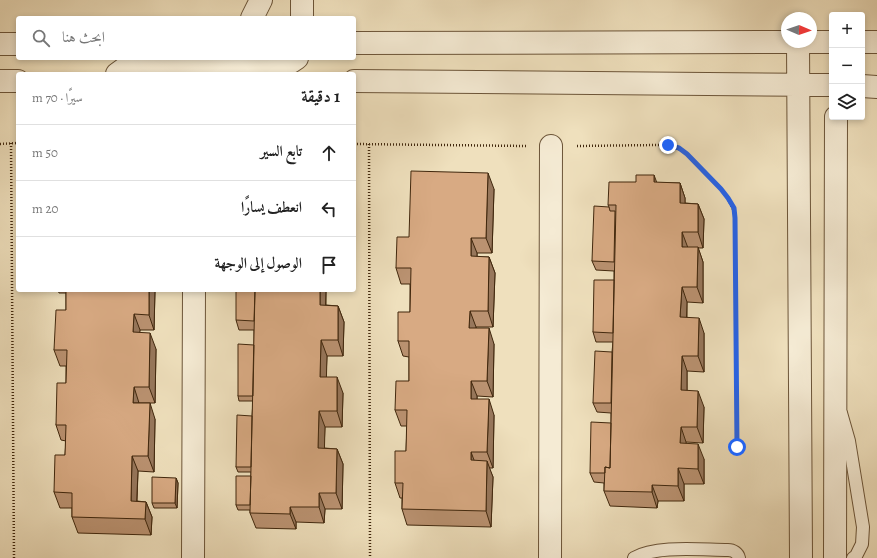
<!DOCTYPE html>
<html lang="ar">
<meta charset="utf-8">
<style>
:root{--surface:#fff;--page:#f6f6f6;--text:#222;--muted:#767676;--line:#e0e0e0}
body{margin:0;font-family:Alegreya,Amiri,serif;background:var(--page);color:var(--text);direction:rtl}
.controls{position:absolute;right:12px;top:12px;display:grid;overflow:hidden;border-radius:4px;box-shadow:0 2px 6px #0003}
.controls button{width:36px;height:36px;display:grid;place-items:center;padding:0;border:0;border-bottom:1px solid var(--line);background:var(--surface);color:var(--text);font:20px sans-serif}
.compass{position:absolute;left:781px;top:12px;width:36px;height:36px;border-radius:50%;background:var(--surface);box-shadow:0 2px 6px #0003;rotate:92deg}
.stop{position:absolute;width:12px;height:12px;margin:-9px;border:3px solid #2563eb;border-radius:50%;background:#fff}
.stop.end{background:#2563eb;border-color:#fff;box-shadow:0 1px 4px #0008}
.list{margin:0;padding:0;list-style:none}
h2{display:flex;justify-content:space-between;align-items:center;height:52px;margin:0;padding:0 16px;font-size:17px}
h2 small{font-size:13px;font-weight:400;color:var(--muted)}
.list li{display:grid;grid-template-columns:26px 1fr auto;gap:12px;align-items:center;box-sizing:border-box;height:56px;padding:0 16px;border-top:1px solid var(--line)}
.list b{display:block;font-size:15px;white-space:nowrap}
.list em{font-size:13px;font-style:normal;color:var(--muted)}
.icon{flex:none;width:22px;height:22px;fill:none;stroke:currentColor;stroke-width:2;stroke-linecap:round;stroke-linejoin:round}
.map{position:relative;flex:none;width:877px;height:558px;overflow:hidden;direction:ltr}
.search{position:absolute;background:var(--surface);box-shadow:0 2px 6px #0003;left:16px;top:16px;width:340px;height:44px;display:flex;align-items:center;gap:10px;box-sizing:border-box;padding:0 14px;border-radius:4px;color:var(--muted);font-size:15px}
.panel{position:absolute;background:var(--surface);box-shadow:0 2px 6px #0003;left:16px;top:72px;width:340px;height:220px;border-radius:4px;direction:rtl}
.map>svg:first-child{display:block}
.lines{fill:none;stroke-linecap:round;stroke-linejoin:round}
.lane-casing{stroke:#6c5539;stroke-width:14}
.street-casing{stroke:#6c5539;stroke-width:24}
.path{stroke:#40270d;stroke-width:2.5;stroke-dasharray:1 2;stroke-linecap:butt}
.lane{stroke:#f5ebd4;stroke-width:12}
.street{stroke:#f5ebd4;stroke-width:22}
.wall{fill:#ba9271;stroke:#40270d}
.shaded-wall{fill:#97775c;stroke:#40270d}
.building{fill:#d8aa83;stroke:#40270d}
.route{stroke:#2563eb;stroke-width:5}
</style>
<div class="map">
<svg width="877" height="558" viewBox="0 0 877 558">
<rect width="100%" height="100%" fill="#efe0bd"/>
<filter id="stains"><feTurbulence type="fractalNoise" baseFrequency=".005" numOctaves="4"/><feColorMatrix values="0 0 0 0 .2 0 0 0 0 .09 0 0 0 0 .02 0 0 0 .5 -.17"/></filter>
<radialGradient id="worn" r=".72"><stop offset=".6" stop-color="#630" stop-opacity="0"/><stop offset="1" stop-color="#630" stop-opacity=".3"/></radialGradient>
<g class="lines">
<g class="lane-casing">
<path id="lane" d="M841 413 849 441 863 527 862 544 856 556 853 558
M634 558C656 545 702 550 728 550 733 550 738 553 739 558"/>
</g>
<g class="street-casing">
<path id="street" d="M302 0V18
M252 18 261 0
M798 42 801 558
M806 42H832
M862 42H877
M354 43 787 42
M0 44H18
M117 74 128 66 142 64 285 63 291 62 297 58
M0 81H18
M354 81 832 85
M862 86 877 87
M193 558 194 290
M550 558 551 146
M835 558 836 117"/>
</g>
<path class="path" d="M11 143 14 558
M0 144 18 143
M354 144 526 146
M369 144 370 558
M577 146 657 145C669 145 677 147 687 154 705 174 730 191 735 218L737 447"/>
<use href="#lane" class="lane"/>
<use href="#street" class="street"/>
</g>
<path class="wall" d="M636 182 680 183 685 198V203L698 204 704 219 703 248H698L703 262V303L687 302V317L704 333V372L687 371V391L704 407 703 443 686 442V443L704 459V484H684V501H658L657 508 610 506 604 491V483L594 482 590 473 611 423V413L597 412 593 403 612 352 613 342H596L593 332 614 280V271L596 270 592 261 609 207 608 205Z
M494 189 492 253H477V257H489L495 273 493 327H476V328L494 344 493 397 477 396V399L494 415 493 468H489L493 477 491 527 407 525 402 509V498H400L395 483 406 451 407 426H401L395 410 409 381V357L403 356 398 341 410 312V284H401L396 268 409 237Z
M58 290H155L154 330H140L139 333 156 349 155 403H139L155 419 154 472 138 471 137 501 146 502 152 517 151 535 78 533 72 517V508H60L54 492 65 455 66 441 61 440 56 425 66 383V366H60L54 350 66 310V293H59Z
M326 290V305L338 306 344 322 343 356H327L326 377 343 393 342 427H325L324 448 337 449 343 464 342 509H325L324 523 296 522V529L256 528 250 513V510H238L236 505 251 476V472H238L236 467 252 416 253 401H239L238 396 254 345V330H239L236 320Z
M176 478 178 483 177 508H154L152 503Z"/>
<path class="shaded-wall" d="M488 173 494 189 492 253 486 238Z
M654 175 660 191 654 182Z
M680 183 685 198V219L680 203Z
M698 204 704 219 703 248 698 232Z
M682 232 688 248 682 247Z
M471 238 477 253V272L471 256Z
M698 247 703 262V303L697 287Z
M489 257 495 273 493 327 488 311Z
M682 287 687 302 686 333 680 317Z
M149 290H155L154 330 149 315Z
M320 290H326L325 321 320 305Z
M338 306 344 322 343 356 338 340Z
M470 311 476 327 475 343 469 328Z
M134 314 140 330 139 348 133 332Z
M699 318 704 333V372L698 356Z
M489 328 494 344 493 397 487 381Z
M150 333 156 349 155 403 149 387Z
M321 340 327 356 326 392 320 377Z
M682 356 687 371V406L681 390Z
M337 377 343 393 342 427 337 411Z
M471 381 477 396V414L471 399Z
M134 387 139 403H133Z
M698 391 704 407 703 443 697 427Z
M489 399 494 415 493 468 487 452Z
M150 403 155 419 154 472 148 456Z
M319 411 325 427 324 464 318 448Z
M681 427 686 442V459L680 443Z
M698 444 704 459V484L698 469Z
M337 449 343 464 342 509 336 493Z
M471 452 477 468 471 460Z
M132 456 138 471 136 517 131 501Z
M487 461 493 477 491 527 486 511Z
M678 468 684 484V501L678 486Z
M176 478 178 483 177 508 175 503Z
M652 485 658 501 657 508 652 492Z
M319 493 325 509 324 523 319 507Z
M146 502 152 517 151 535 145 519Z
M290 507 296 522V529L290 514Z"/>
<path class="building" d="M411 171 488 173 486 238H471V256L489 257 488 311H470L469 328H489L487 381H471V399H489L487 452H471V460L487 461 486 511 402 509 403 483H395V451H406L407 410H395L396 381H409V341H398V312H410L411 268H396L397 237H409Z
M636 175H654V182L680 183V203L698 204V232H682V247H698L697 287H682L680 317 699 318 698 356H682L681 390 698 391 697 427H681L680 443 698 444V469L678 468V486L652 485V492L604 491 605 467 610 468 616 205H608L609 182H636Z
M594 206 609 207 610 211H615L614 262 592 261Z
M594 280H614L613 333 593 332Z
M66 290H149V315L134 314 133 332 150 333 149 387H134L133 403H150L148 456H132L131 501 146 502 145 519 72 517V493L54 492 55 455H65L66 425H56L57 383H66L67 350H54L56 310H66Z
M236 290H255L254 321 236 320Z
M255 290H320V305L338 306V340H321L320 377H337V411H319L318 448 337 449 336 493H319V507H290V514L250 513Z
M238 344 254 345 253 396H238Z
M595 351 612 352 611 403H593Z
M237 415 252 416 251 467H236Z
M591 422 611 423 610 468 605 467V473H590Z
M236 476H251L250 505H236Z
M152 477 176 478 175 503H152Z"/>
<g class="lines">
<path class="route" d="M668 145 679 148 687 154 721 189 728 198 734 208 735 218 737 447"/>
</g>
<rect width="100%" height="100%" filter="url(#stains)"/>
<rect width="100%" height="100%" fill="url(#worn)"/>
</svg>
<div class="controls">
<button>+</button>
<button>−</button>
<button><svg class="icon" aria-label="layers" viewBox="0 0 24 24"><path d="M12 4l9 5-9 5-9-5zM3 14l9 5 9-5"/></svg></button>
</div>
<svg class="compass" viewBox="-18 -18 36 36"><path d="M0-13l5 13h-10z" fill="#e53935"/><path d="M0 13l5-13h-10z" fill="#767676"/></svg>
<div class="stop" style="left:737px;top:447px"></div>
<div class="stop end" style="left:668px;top:145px"></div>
<div class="search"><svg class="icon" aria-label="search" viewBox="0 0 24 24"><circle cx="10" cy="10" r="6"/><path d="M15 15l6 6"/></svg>ابحث هنا</div>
<section class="panel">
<h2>1 دقيقة<small>سيرًا · 70 m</small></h2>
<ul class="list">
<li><svg class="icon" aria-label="ahead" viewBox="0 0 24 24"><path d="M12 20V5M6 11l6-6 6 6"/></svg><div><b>تابع السير</b></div><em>50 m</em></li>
<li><svg class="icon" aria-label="left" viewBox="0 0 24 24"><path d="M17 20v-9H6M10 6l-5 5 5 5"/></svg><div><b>انعطف يسارًا</b></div><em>20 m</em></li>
<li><svg class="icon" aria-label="arrive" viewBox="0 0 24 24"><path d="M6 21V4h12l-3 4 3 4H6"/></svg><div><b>الوصول إلى الوجهة</b></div></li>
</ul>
</section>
</div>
